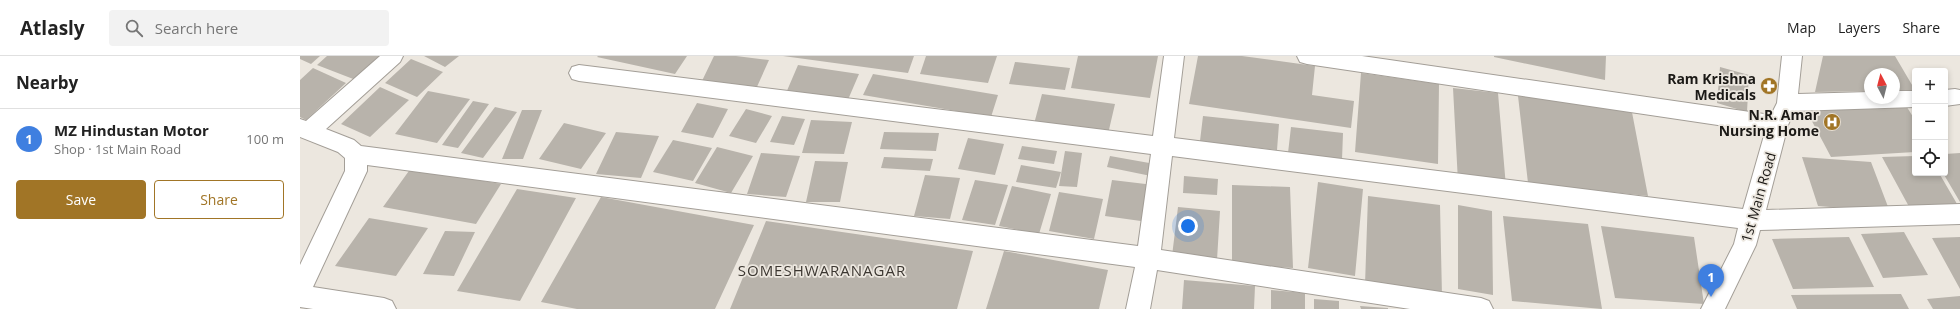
<!DOCTYPE html>
<meta charset="utf-8">
<style>
:root{--surface:#fff;--page:#f2f2f2;--text:#222;--muted:#767676;--line:#e0e0e0;--accent:#a17526}
body{margin:0;font-family:"Open Sans",sans-serif;background:var(--page);color:var(--text)}
.controls{position:absolute;right:12px;top:12px;display:grid;overflow:hidden;border-radius:4px;box-shadow:0 2px 6px #0003}
.controls button{width:36px;height:36px;display:grid;place-items:center;padding:0;border:0;border-bottom:1px solid var(--line);background:var(--surface);color:var(--text);font:20px sans-serif}
.compass{position:absolute;left:1564px;top:12px;width:36px;height:36px;border-radius:50%;background:var(--surface);box-shadow:0 2px 6px #0003;rotate:353deg}
.you{position:absolute;left:888px;top:170px;width:14px;height:14px;margin:-10px;border:3px solid #fff;border-radius:50%;background:#1a73e8;box-shadow:0 0 0 6px #1a73e833}
.badge{display:grid;place-items:center;width:26px;height:26px;border-radius:50%;background:var(--accent);color:#fff;font-size:13px;font-weight:700}
.pin{position:absolute;translate:-50% -33px;filter:drop-shadow(0 1px 2px #0008)}
.pin::after{content:'';position:absolute;top:21px;width:14px;height:12px;background:inherit;clip-path:polygon(0 0,100% 0,50% 100%)}
.list{margin:0;padding:0;list-style:none}
h2{display:flex;justify-content:space-between;align-items:center;height:52px;margin:0;padding:0 16px;font-size:17px}
h2 small{font-size:13px;font-weight:400;color:var(--muted)}
.list li{display:grid;grid-template-columns:26px 1fr auto;gap:12px;align-items:center;box-sizing:border-box;height:60px;padding:0 16px;border-top:1px solid var(--line)}
.list b{display:block;font-size:15px;white-space:nowrap}
.list p{margin:0;font-size:13px;white-space:nowrap;color:var(--muted)}
.list em{font-size:13px;font-style:normal;color:var(--muted)}
.actions{display:flex;gap:8px;padding:12px 16px}
.actions a{flex:1;padding:9px 0;border:1px solid var(--accent);border-radius:4px;text-align:center;font-size:14px;color:var(--accent)}
.actions .main{background:var(--accent);color:#fff}
.icon{flex:none;width:22px;height:22px;fill:none;stroke:currentColor;stroke-width:2;stroke-linecap:round;stroke-linejoin:round}
.map{position:relative;flex:none;width:1660px;height:253px;overflow:hidden}
header{display:flex;align-items:center;gap:24px;box-sizing:border-box;height:56px;padding:0 20px;background:var(--surface);border-bottom:1px solid var(--line)}
header strong{font-size:19px}
nav{display:flex;gap:22px;margin-inline-start:auto;font-size:14px}
.search{width:280px;height:36px;background:var(--page);display:flex;align-items:center;gap:10px;box-sizing:border-box;padding:0 14px;border-radius:4px;color:var(--muted);font-size:15px}
main{display:flex}
aside{flex:1;background:var(--surface)}
.map>svg:first-child{display:block}
.building{fill:#b8b3ab}
.lines{fill:none;stroke-linecap:round;stroke-linejoin:round}
.minor-casing{stroke:#a39e97;stroke-width:2}
.minor{fill:#fff;fill-rule:evenodd}
.labels{text-anchor:middle;dominant-baseline:central;stroke-width:3.5;stroke-linejoin:round;paint-order:stroke}
.poi-label{font-size:14px;font-weight:bold;fill:#1b1916;stroke:#ece7df;text-anchor:end}
.street-label{font-size:14px;fill:#1b1916;stroke:#ece7df}
.neighbourhood-label{font-size:15px;letter-spacing:1px;fill:#3c3731;stroke:#ece7df}
</style>
<header>
<strong>Atlasly</strong>
<div class="search"><svg class="icon" aria-label="search" viewBox="0 0 24 24"><circle cx="10" cy="10" r="6"/><path d="M15 15l6 6"/></svg>Search here</div>
<nav><a>Map</a><a>Layers</a><a>Share</a></nav>
</header>
<main>
<aside>
<h2>Nearby<small></small></h2>
<ul class="list">
<li><span class="badge" style="background:#3f7fe0">1</span><div><b>MZ Hindustan Motor</b><p>Shop · 1st Main Road</p></div><em>100 m</em></li>
</ul>
<div class="actions"><a class="main">Save</a><a>Share</a></div>
</aside>
<div class="map">
<svg width="1660" height="253" viewBox="0 0 1660 253">
<rect width="100%" height="100%" fill="#ece7df"/>
<path class="building" d="M0 0H20L11 8 0 3Z
M27 0H89L61 26 17 9Z
M124 0H159L145 11Z
M298 0H387L375 18 297 1Z
M414 0H436L469 4 456 33 401 27Z
M483 0H614L608 17Z
M626 0H697L688 27 620 18Z
M778 0H858L850 42 771 32Z
M898 0H942L1015 10 1012 39 1054 45 1051 72 889 48Z
M1194 0H1306L1305 24 1194 1Z
M1523 0H1595L1615 34 1594 35V18H1570V35L1515 36Z
M111 3 143 16 117 41 85 27Z
M715 6 770 12 765 34 709 28Z
M498 9 559 18 547 46 486 37Z
M1420 11 1449 19 1447 56 1417 47Z
M13 12 46 27 6 64 0 61V24Z
M1061 17 1139 28 1138 108 1055 96Z
M573 18 698 39 691 61 563 39Z
M80 31 109 44 70 81 41 68Z
M1153 32 1198 37 1206 131 1158 126Z
M128 35 170 43 137 87 95 78Z
M742 38 815 48 808 78 734 68Z
M1218 40 1331 51 1348 140 1228 127Z
M173 45 189 48 158 92 142 89Z
M397 47 428 53 413 82 381 76Z
M1605 48 1615 64V96L1531 101 1506 54Z
M195 51 217 56 183 102 161 97Z
M446 53 472 60 456 87 429 80Z
M222 54H242L223 103H202Z
M482 60 505 63 494 89 470 86Z
M903 60 979 68 977 94 900 85Z
M511 64 552 66 544 98 502 97Z
M264 67 306 77 281 113 239 103Z
M991 71 1043 77 1042 104 988 97Z
M316 76 359 80 341 122 296 118Z
M584 76 639 77 636 95 580 93Z
M668 82 704 88 695 119 658 113Z
M373 84 412 92 393 125 353 116Z
M722 90 757 95 754 108 718 103Z
M417 91 453 100 431 137 395 127Z
M765 95 782 97 777 131 759 130Z
M461 97 500 100 486 141 447 138Z
M1660 97V146L1643 117H1645V98Z
M810 100 855 108 851 120 807 111Z
M1615 100V117H1639L1660 153V157L1613 158 1582 101Z
M584 101 633 103 630 115 581 112Z
M1502 101 1571 106 1590 156 1518 150Z
M515 105 548 106 540 146H506Z
M721 109 761 116 756 132 716 126Z
M111 112 201 128 176 168 83 151Z
M625 119 660 122 650 163 614 160Z
M884 120 918 123 917 139 883 137Z
M675 124 708 129 695 169 662 164Z
M812 124 854 129 848 166 805 160Z
M1018 126 1063 133 1055 220 1008 212Z
M932 129 990 131 993 212 932 209Z
M712 130 751 138 739 178 699 170Z
M217 133 276 142 220 245 157 235Z
M759 136 803 143 794 183 749 175Z
M1068 140 1140 149 1142 240 1065 229Z
M301 141 454 169 415 253H277L241 246Z
M1158 149 1192 155 1193 239 1158 233Z
M878 151 920 155 917 204 872 200Z
M1203 160 1288 168 1302 253 1212 245Z
M69 162 128 172 96 220 35 210Z
M466 165 673 195 657 253H430Z
M1301 170 1394 181 1404 248 1315 242Z
M145 175 175 176 154 220 123 218Z
M1604 176 1628 219 1583 222 1561 178Z
M1549 181 1574 231 1493 233 1472 183Z
M1660 181V233L1632 182Z
M704 195 808 214 799 253H686Z
M884 224 955 230 954 253H882Z
M971 234 1005 237V253H971Z
M1601 238 1609 253H1497L1491 239Z
M1660 240V253H1633L1627 243Z
M1014 243 1039 245V253H1014Z
M1060 250 1088 252V253H1061Z"/>
<g class="lines">
<g class="minor-casing">
<path id="minor" d="M80 0H103L100 6 26 73 54 84 61 90 838 190 851 98 279 25 272 23 269 17 272 11 279 9 853 80 864 0H884L874 82 1443 153 1465 76 1007 8 1000 6 997 0H1062L1471 59 1477 47 1482 0H1502L1498 38 1570 36V42H1594V35H1615V51L1494 55 1488 69 1466 154 1660 148V168L1460 174 1456 189 1425 253H1401L1434 188 1438 172 872 100 861 194 1181 242 1189 245 1193 253H1110L857 214 850 253H826L835 211 67 109V115L13 231 84 242 92 245 96 253H13L0 251V209L45 115V102L38 96 0 81V63L6 65Z
M1655 33 1660 34V48L1645 50V34Z"/>
</g>
<use href="#minor" class="minor"/>
</g>
<defs>
<g id="pharmacy-disc" transform="scale(0.9)"><circle r="9.5" fill="#a17526" stroke="#ece7df"/><path d="M-2-6h4v4h4v4h-4v4h-4v-4h-4v-4h4Z" fill="#fff"/></g>
<g id="hospital-disc" transform="scale(0.9)"><circle r="9.5" fill="#a17526" stroke="#ece7df"/><path d="M-5-5h3v3.5h4V-5h3V5h-3V1.5h-4V5h-3Z" fill="#fff"/></g>
</defs>
<g fill-rule="evenodd">
<use href="#pharmacy-disc" x="1469" y="30"/>
<use href="#hospital-disc" x="1532" y="66"/>
</g>
<g class="labels">
<g class="poi-label">
<text x="1456" y="22">Ram Krishna<tspan x="1456" dy="16">Medicals</tspan></text>
<text x="1519" y="58">N.R. Amar<tspan x="1519" dy="16">Nursing Home</tspan></text>
</g>
<g class="street-label">
<text transform="translate(1458 141) rotate(-74)">1st Main Road</text>
</g>
<g class="neighbourhood-label">
<text x="522" y="214">SOMESHWARANAGAR</text>
</g>
</g>
</svg>
<div class="controls">
<button>+</button>
<button>−</button>
<button><svg class="icon" aria-label="locate" viewBox="0 0 24 24"><circle cx="12" cy="12" r="6"/><path d="M12 2v4M12 18v4M2 12h4M18 12h4"/></svg></button>
</div>
<svg class="compass" viewBox="-18 -18 36 36"><path d="M0-13l5 13h-10z" fill="#e53935"/><path d="M0 13l5-13h-10z" fill="#767676"/></svg>
<div class="you"></div>
<div class="pin badge" style="left:1411px;top:241px;background:#3f7fe0">1</div>
</div>
</main>
